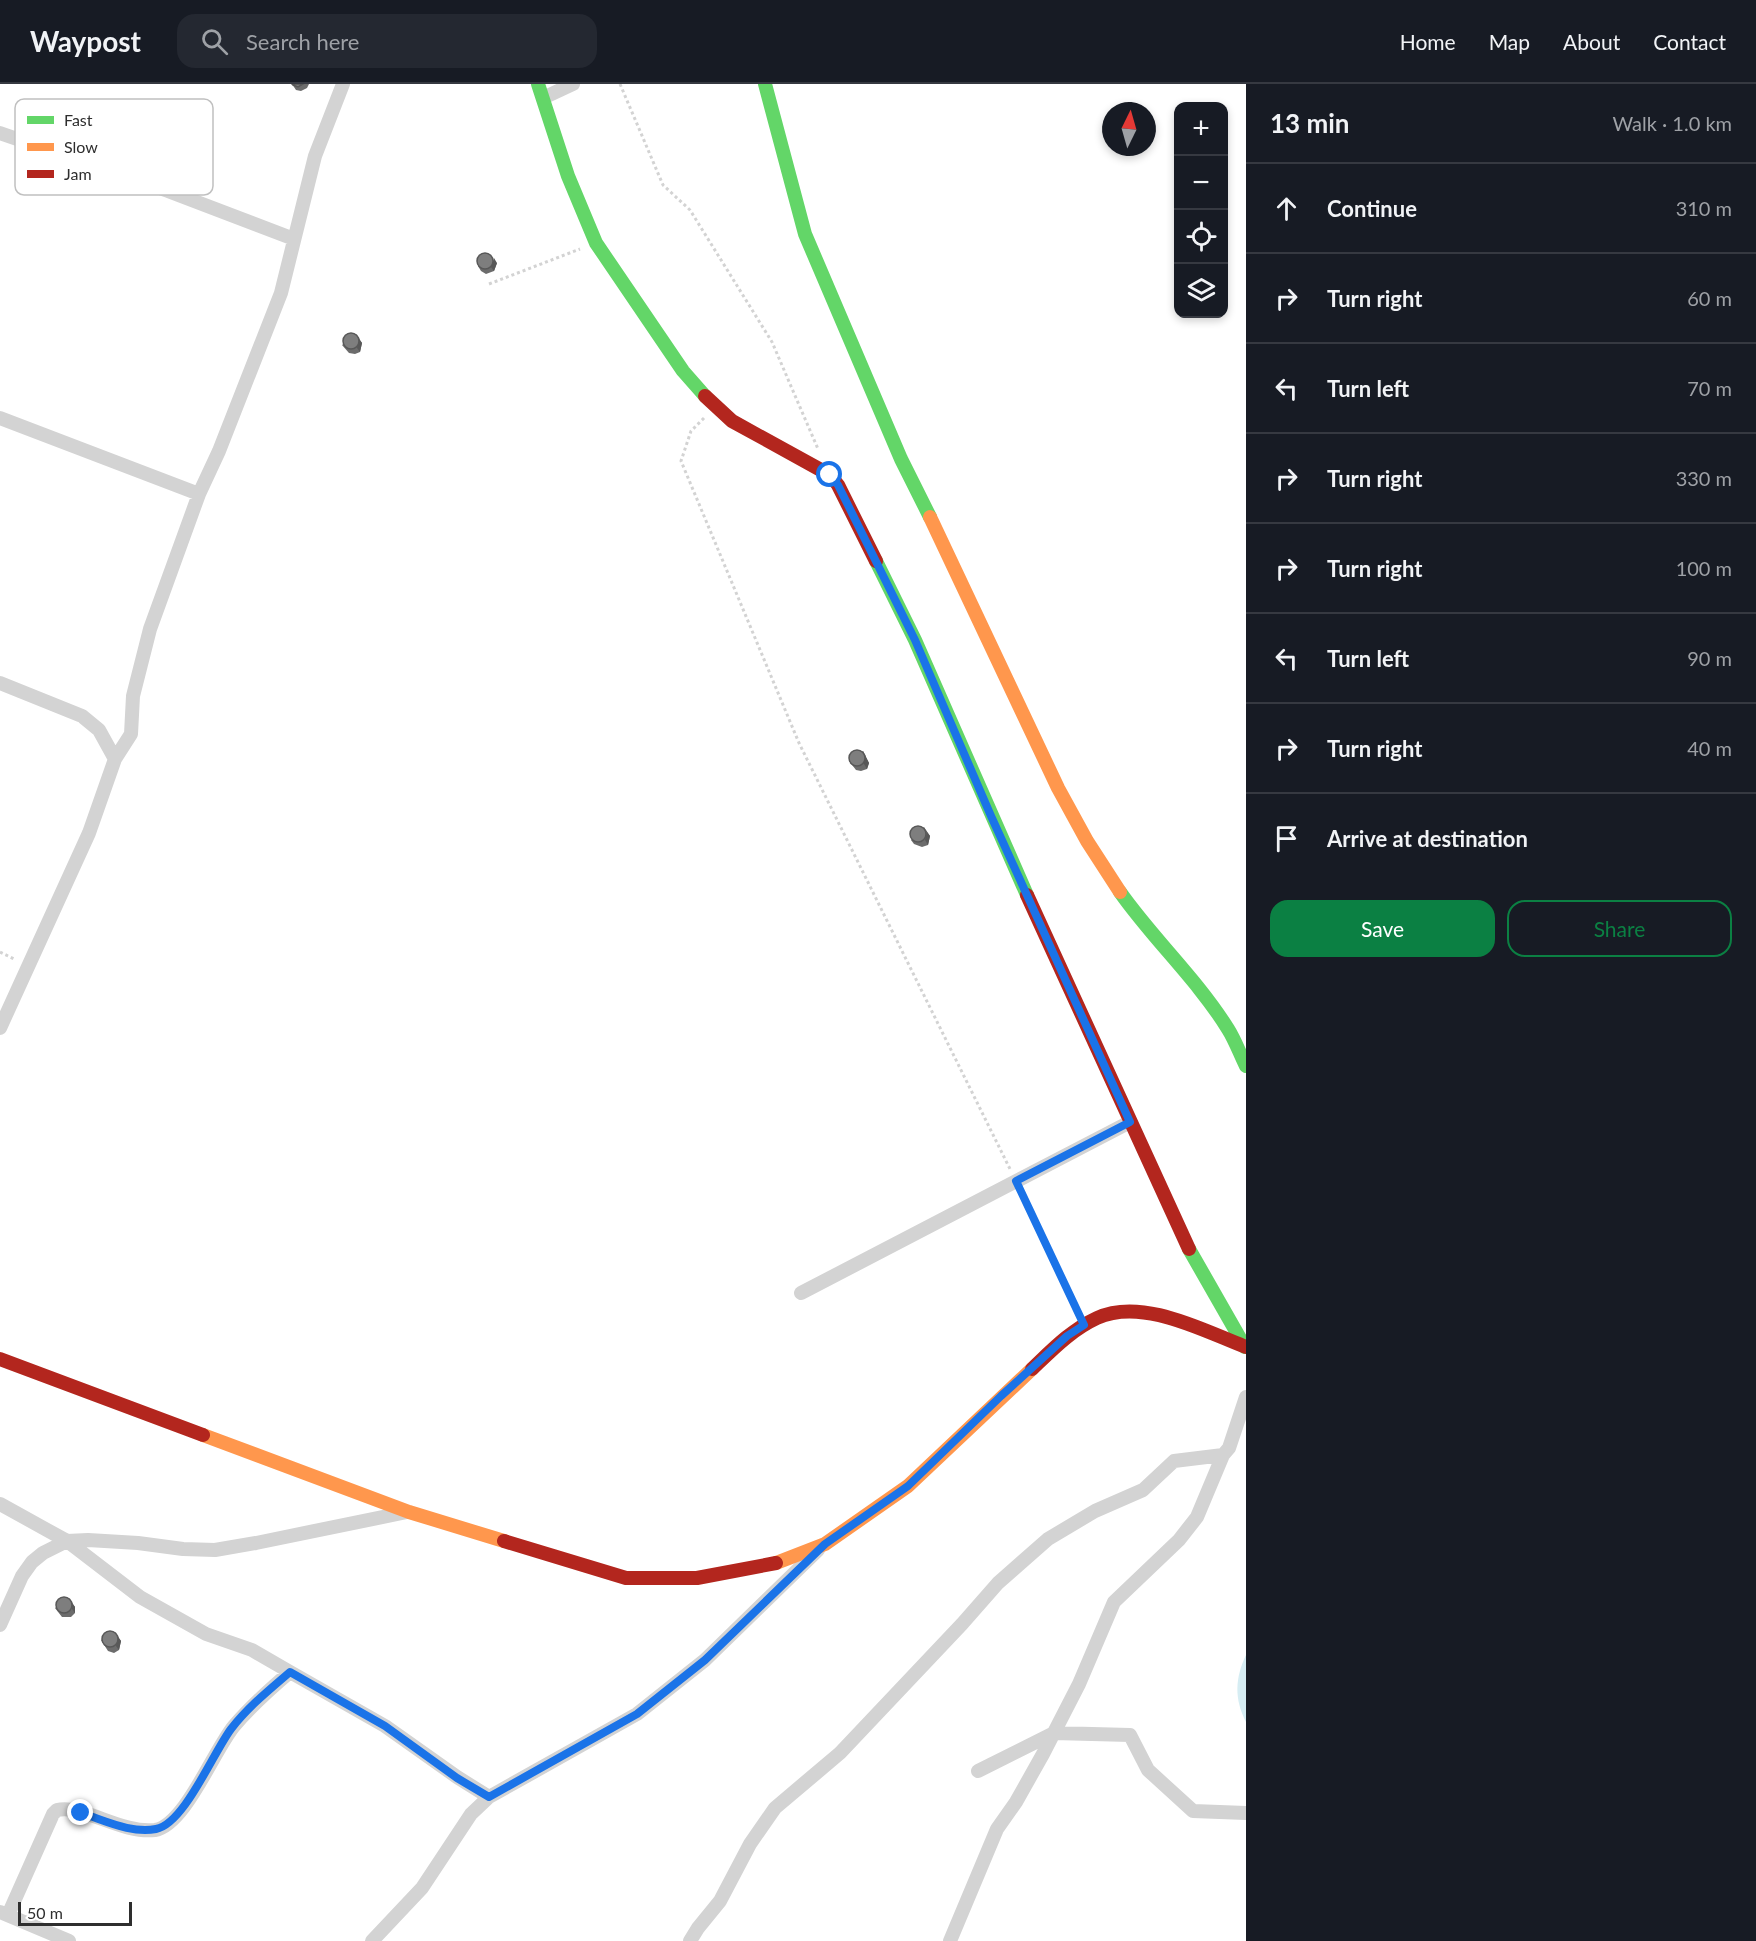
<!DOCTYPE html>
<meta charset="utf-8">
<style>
:root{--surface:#171b24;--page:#242831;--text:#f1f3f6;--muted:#9ea1a6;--line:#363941;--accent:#0b8043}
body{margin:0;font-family:Lato,sans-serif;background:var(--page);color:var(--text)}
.controls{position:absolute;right:18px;top:18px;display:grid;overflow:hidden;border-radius:12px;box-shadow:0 3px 9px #0003}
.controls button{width:54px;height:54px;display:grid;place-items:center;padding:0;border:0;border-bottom:2px solid var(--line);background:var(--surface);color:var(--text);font:30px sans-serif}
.compass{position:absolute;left:1102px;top:18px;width:54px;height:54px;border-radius:50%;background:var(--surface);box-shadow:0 3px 9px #0003;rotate:5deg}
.scale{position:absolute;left:18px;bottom:15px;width:114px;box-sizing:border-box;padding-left:6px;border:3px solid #2e2e2e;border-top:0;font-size:16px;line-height:21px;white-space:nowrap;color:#2e2e2e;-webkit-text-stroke:4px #fff;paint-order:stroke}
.stop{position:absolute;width:18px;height:18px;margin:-14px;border:4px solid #1a73e8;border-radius:50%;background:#fff}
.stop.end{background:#1a73e8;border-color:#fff;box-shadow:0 2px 6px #0008}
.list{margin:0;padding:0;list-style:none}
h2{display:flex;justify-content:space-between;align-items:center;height:78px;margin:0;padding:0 24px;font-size:26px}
h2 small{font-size:20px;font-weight:400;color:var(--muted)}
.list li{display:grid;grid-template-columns:39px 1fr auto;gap:18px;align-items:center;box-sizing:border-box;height:90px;padding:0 24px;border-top:2px solid var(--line)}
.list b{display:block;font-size:22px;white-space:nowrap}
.list em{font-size:20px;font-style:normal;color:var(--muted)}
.actions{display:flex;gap:12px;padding:18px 24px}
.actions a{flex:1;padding:14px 0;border:2px solid var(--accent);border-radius:18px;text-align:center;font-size:21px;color:var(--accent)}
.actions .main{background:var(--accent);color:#fff}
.icon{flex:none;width:33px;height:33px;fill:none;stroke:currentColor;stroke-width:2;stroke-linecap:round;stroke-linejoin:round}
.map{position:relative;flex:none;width:1246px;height:1857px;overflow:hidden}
header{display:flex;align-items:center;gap:36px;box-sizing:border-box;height:84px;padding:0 30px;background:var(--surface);border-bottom:2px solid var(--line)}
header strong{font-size:28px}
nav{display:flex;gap:33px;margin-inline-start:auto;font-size:21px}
.search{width:420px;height:54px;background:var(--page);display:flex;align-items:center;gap:15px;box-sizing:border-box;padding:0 21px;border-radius:18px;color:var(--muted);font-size:22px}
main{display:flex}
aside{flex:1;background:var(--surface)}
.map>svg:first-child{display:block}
.water{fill:#d6edf3}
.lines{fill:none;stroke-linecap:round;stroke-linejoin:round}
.path{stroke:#d3d3d3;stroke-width:3;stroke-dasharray:3 3;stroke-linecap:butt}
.street{stroke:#d3d3d3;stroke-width:14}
.fast{stroke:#63d668;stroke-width:14}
.slow{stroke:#ff974d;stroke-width:14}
.jam{stroke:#b3261e;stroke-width:14}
.wall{fill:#6c6c6c}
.shaded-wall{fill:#585858}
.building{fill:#7e7e7e;stroke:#585858;stroke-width:1.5}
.route{stroke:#1a73e8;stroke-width:8}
.key{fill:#fff;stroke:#c0c0c0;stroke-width:1.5}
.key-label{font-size:16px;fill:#2e2e2e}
</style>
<header>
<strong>Waypost</strong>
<div class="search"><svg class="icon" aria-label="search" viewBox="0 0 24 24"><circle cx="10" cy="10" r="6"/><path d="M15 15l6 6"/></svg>Search here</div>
<nav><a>Home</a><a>Map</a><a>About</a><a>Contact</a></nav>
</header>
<main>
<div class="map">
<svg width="1246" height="1857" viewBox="0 0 1246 1857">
<rect width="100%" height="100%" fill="#fff"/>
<path class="water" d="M1246 1571V1638C1234 1615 1235 1594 1246 1571Z"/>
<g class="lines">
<path class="path" d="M620 0 663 101 690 126 772 258 818 365
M489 200 580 165
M704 334 691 347 681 377 799 659 1010 1085
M0 868 16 876
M1022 1110 1077 1226"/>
<path class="street" d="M543 14 573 0
M0 49 168 107 294 155
M0 334 199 410
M0 599 82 632 99 646 115 675
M0 944 89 749 115 675 131 650 133 612 150 545 199 410 219 367 281 209 315 72 343 0
M801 1209 1130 1038
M0 1420 67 1457 140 1513 206 1550 252 1566 290 1588 385 1642 457 1693 489 1713
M0 1541 22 1492 32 1478 43 1469 67 1457 88 1456 138 1459 183 1465 215 1466 256 1459 407 1428
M978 1687 1054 1649 1130 1651 1148 1686 1193 1727 1246 1729
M0 1828 69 1857
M8 1831 53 1730 57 1726C83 1720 121 1750 155 1746 185 1741 214 1666 234 1642 251 1622 270 1605 290 1588
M372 1857 422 1804 471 1730 489 1713 637 1630 705 1576 818 1466
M690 1857 698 1844 720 1817 750 1760 775 1724 840 1669 962 1540 998 1499 1048 1455 1095 1427 1143 1406 1174 1377 1223 1371 1229 1364 1246 1313
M950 1857 997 1745 1016 1718 1043 1670 1079 1600 1114 1518 1179 1456 1197 1433 1223 1371"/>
<path class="fast" d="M538 0 568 92 596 159 683 287 705 312
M765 0 805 150 901 375 930 433
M876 477 915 556 1027 811
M1120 808C1153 855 1197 895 1228 945 1235 956 1240 970 1246 982
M1189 1165 1245 1263"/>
<path class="slow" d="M930 433 1058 704 1087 757 1120 808
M203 1351 409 1428 504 1457
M776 1479 825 1460 908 1402 1032 1285"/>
<path class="jam" d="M705 312 732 337 830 391 838 401 876 477
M1027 811 1189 1165
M0 1275 203 1351
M1032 1285C1052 1266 1071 1246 1097 1234 1142 1213 1204 1247 1246 1263
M504 1457 626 1494H697L776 1479"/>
</g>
<path class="wall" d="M292 0H309L307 4 301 7 296 6Z
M497 179 494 187 486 190 481 187 478 182Z
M356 250 362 259 360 268 355 270 349 269 342 261Z
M863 667 869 679 867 685 861 687 856 686 849 677Z
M924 743 930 752 928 761 922 763 914 760 911 756Z
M69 1514 75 1523V1529L71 1533H62L55 1524Z
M115 1548 121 1557 119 1566 114 1569 108 1567 101 1556Z"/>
<path class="shaded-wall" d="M494 174 497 179 494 187 491 183Z
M359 255 362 259 360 268 357 264Z
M863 667 869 679 867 685 864 680Z
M927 748 930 752 928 761 925 756Z
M72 1519 75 1523V1529L72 1525Z
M118 1553 121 1557 119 1566 116 1562Z"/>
<path class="building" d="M292 0H303L298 3 293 1Z
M477 177a8 8 0 1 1 16 0a8 8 0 1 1-16 0Z
M343 257a8 8 0 1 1 16 0a8 8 0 1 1-16 0Z
M849 674a8 8 0 1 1 16 0a8 8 0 1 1-16 0Z
M910 750a8 8 0 1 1 16 0a8 8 0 1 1-16 0Z
M56 1521a8 8 0 1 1 16 0a8 8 0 1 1-16 0Z
M102 1555a8 8 0 1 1 16 0a8 8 0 1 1-16 0Z"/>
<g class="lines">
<path class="route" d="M81 1729C104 1736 131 1750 156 1745 184 1740 213 1669 231 1645 248 1623 269 1606 290 1588L385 1642 457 1694 489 1713 637 1630 705 1576 825 1460 908 1402 1001 1312 1067 1252 1084 1241 1016 1097 1130 1038 991 732 915 556 838 401 830 391"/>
</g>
<rect x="15" y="15" width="198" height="96" rx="9" class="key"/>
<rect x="27" y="32" width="27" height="8" fill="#63d668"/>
<rect x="27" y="59" width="27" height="8" fill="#ff974d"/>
<rect x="27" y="86" width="27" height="8" fill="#b3261e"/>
<g class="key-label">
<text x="64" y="42">Fast</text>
<text x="64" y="69">Slow</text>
<text x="64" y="96">Jam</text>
</g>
</svg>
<div class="controls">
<button>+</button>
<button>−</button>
<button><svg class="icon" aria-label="locate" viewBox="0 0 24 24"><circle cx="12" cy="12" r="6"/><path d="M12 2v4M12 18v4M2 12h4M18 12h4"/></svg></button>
<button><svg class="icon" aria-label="layers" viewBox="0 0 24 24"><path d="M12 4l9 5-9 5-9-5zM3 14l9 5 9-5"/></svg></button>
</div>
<svg class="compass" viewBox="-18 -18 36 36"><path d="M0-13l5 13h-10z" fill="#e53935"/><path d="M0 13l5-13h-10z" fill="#9ea1a6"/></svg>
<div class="scale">50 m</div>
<div class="stop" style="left:830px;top:391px"></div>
<div class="stop end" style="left:81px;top:1729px"></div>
</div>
<aside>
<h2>13 min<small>Walk · 1.0 km</small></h2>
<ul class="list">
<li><svg class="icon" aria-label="ahead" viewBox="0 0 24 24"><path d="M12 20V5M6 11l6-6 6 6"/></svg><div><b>Continue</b></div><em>310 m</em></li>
<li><svg class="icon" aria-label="right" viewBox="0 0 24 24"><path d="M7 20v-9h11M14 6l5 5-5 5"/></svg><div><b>Turn right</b></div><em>60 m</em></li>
<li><svg class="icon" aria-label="left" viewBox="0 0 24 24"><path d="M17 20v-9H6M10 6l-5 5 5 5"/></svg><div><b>Turn left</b></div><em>70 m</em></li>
<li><svg class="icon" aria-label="right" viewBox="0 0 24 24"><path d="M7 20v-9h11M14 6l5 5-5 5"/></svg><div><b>Turn right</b></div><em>330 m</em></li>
<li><svg class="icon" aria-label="right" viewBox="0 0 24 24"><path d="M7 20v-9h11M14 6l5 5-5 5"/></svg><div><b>Turn right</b></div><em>100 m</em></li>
<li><svg class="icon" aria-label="left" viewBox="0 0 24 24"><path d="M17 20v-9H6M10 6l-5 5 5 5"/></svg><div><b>Turn left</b></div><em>90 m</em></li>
<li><svg class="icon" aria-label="right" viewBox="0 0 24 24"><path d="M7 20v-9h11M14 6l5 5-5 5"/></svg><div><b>Turn right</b></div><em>40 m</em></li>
<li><svg class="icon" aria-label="arrive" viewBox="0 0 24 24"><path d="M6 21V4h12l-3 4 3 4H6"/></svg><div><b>Arrive at destination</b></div></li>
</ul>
<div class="actions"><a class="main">Save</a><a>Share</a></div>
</aside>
</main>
